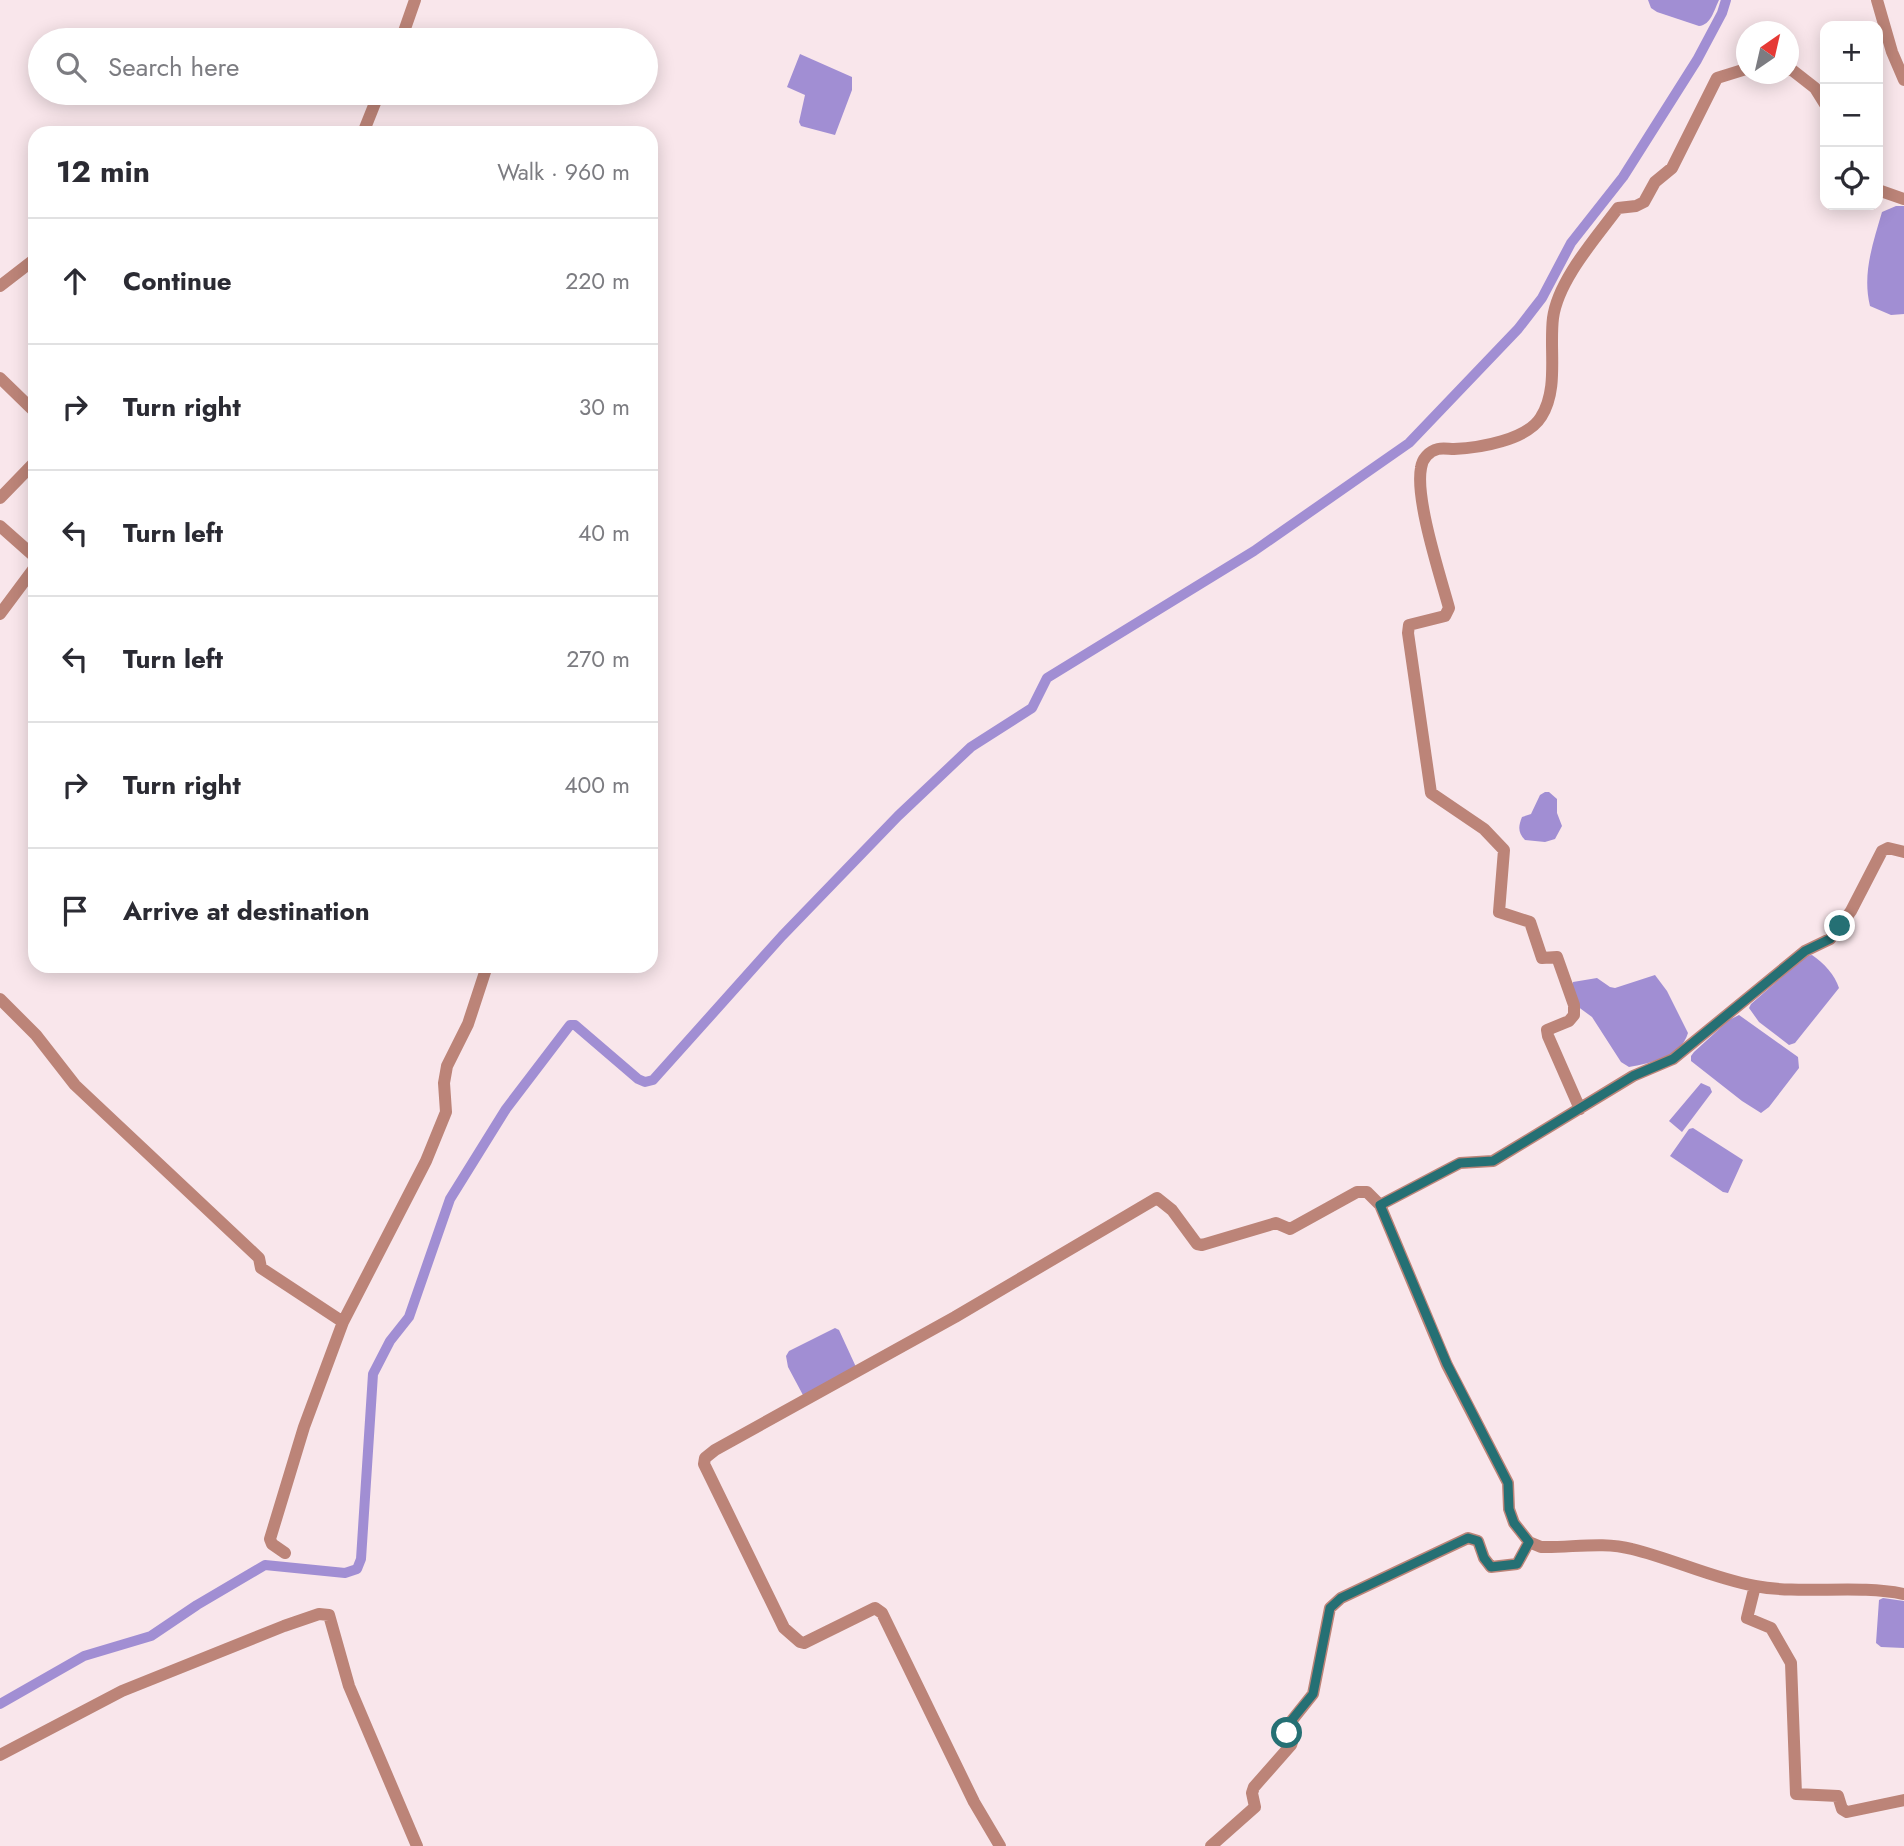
<!DOCTYPE html>
<meta charset="utf-8">
<style>
:root{--surface:#fff;--page:#f2f2f3;--text:#2b2b33;--muted:#7c7c81;--line:#e1e1e2}
body{margin:0;font-family:Jost,sans-serif;background:var(--page);color:var(--text)}
.controls{position:absolute;right:21px;top:21px;display:grid;overflow:hidden;border-radius:14px;box-shadow:0 4px 18px #0003}
.controls button{width:63px;height:63px;display:grid;place-items:center;padding:0;border:0;border-bottom:2px solid var(--line);background:var(--surface);color:var(--text);font:35px sans-serif}
.compass{position:absolute;left:1736px;top:21px;width:63px;height:63px;border-radius:50%;background:var(--surface);box-shadow:0 4px 18px #0003;rotate:34deg}
.stop{position:absolute;width:21px;height:21px;margin:-16px;border:5px solid #257074;border-radius:50%;background:#fff}
.stop.end{background:#257074;border-color:#fff;box-shadow:0 2px 7px #0008}
.list{margin:0;padding:0;list-style:none}
h2{display:flex;justify-content:space-between;align-items:center;height:91px;margin:0;padding:0 28px;font-size:30px}
h2 small{font-size:23px;font-weight:400;color:var(--muted)}
.list li{display:grid;grid-template-columns:46px 1fr auto;gap:21px;align-items:center;box-sizing:border-box;height:126px;padding:0 28px;border-top:2px solid var(--line)}
.list b{display:block;font-size:26px;white-space:nowrap}
.list em{font-size:23px;font-style:normal;color:var(--muted)}
.icon{flex:none;width:38px;height:38px;fill:none;stroke:currentColor;stroke-width:2;stroke-linecap:round;stroke-linejoin:round}
.map{position:relative;flex:none;width:1904px;height:1846px;overflow:hidden}
.search{position:absolute;background:var(--surface);box-shadow:0 4px 18px #0003;left:28px;top:28px;width:630px;height:77px;display:flex;align-items:center;gap:18px;box-sizing:border-box;padding:0 24px;border-radius:38px;color:var(--muted);font-size:26px}
.panel{position:absolute;background:var(--surface);box-shadow:0 4px 18px #0003;left:28px;top:126px;width:630px;height:847px;border-radius:21px}
.map>svg:first-child{display:block}
.water{fill:#a18ed3}
.lines{fill:none;stroke-linecap:round;stroke-linejoin:round}
.canal{stroke:#a18ed3;stroke-width:10}
.minor{stroke:#bc8478;stroke-width:12}
.route{stroke:#257074;stroke-width:9}
</style>
<div class="map">
<svg width="1904" height="1846" viewBox="0 0 1904 1846">
<rect width="100%" height="100%" fill="#f9e6eb"/>
<path class="water" d="M1648 0H1719C1714 10 1711 25 1699 26L1657 12 1651 8Z
M800 54 852 77V90L835 135 801 126 799 122 805 95 787 87Z
M1896 206H1904V314L1891 315 1870 306C1862 274 1873 243 1882 212Z
M1545 792H1549L1557 799V813L1562 826 1555 839 1545 842 1525 840C1518 833 1518 827 1522 817L1531 814 1540 795Z
M1812 955C1824 963 1835 975 1839 988L1795 1043 1789 1045 1759 1022 1749 1008 1751 1004 1806 956Z
M1655 975 1667 991 1688 1033C1681 1057 1650 1063 1629 1067L1621 1062 1592 1017 1577 1006 1572 985 1573 982 1597 978 1610 987 1615 988Z
M1739 1015 1798 1057 1799 1068 1769 1107 1761 1113 1742 1101 1691 1061V1056L1694 1052 1729 1020Z
M1701 1083 1710 1087 1712 1092 1682 1132 1669 1121Z
M1693 1128 1743 1160 1728 1193 1723 1192 1670 1156 1689 1129Z
M835 1328 839 1330 856 1367 804 1397 788 1367 786 1356 789 1351Z
M1883 1598 1904 1601V1648L1881 1647 1876 1643 1879 1600Z"/>
<g class="lines">
<path class="canal" d="M0 1704 84 1656 151 1636 197 1605 265 1565 345 1573 357 1569 361 1559 373 1374 390 1341 409 1317 450 1199 506 1109 570 1025H575L638 1079 645 1082 653 1080 782 936 898 816 971 747 1032 708 1047 678 1254 551 1409 443 1518 329 1542 298 1571 243 1623 177 1697 60 1722 13 1726 0"/>
<path class="minor" d="M1877 0 1892 52 1904 80
M401 40 415 0
M1788 70H1792L1815 88 1825 104
M363 133 379 93
M1878 190 1904 199
M0 286 35 259
M0 378 35 412
M0 498 35 462
M0 526 35 557
M0 614 35 567
M0 999 36 1035 75 1085 259 1258 261 1268 343 1322
M1580 1109 1548 1036 1547 1030 1569 1021 1574 1015V1005L1557 957 1542 958 1530 922 1499 912 1504 850 1484 829 1431 793 1408 633 1409 625 1445 616 1449 608C1440 575 1415 499 1421 468 1422 459 1429 451 1438 449 1443 448 1449 449 1454 449 1479 448 1527 440 1541 417 1559 389 1549 350 1553 318 1558 280 1596 238 1618 208L1636 206 1644 202 1655 182 1672 168 1717 78 1746 69
M1380 1205 1460 1163 1493 1161 1633 1076 1673 1059 1805 951 1830 939 1840 926 1851 911 1882 851 1888 848 1904 852
M285 1553 272 1544 270 1539 304 1427 343 1322 426 1161 446 1112 444 1083 447 1066 468 1024 487 966
M1755 1586 1747 1618 1771 1628 1791 1663 1796 1794 1838 1796 1842 1809 1847 1812 1904 1800
M0 1755 122 1691 284 1626 319 1614 329 1615 349 1686 417 1846
M1000 1846 974 1802 882 1613 875 1608 804 1643 800 1642 784 1628 704 1464 705 1458 715 1450 955 1317 1157 1198 1172 1210 1197 1244 1202 1245 1276 1223 1290 1229 1357 1192H1367L1380 1205 1447 1365 1508 1483 1509 1509 1514 1523 1529 1542 1541 1547C1570 1548 1603 1541 1632 1549 1673 1559 1712 1578 1755 1586 1804 1595 1855 1584 1904 1594
M1211 1846 1255 1807 1252 1793 1254 1787 1291 1745 1292 1742 1285 1729 1313 1694 1330 1608 1341 1598 1468 1538 1478 1541 1484 1558 1491 1567 1517 1564 1529 1542"/>
</g>
<g class="lines">
<path class="route" d="M1287 1733 1286 1727 1313 1694 1330 1608 1341 1598 1468 1538 1478 1541 1484 1558 1491 1567 1517 1564 1529 1542 1514 1523 1509 1509 1508 1483 1447 1364 1380 1205 1460 1163 1493 1161 1633 1076 1673 1059 1805 951 1830 939 1840 926"/>
</g>
</svg>
<div class="controls">
<button>+</button>
<button>−</button>
<button><svg class="icon" aria-label="locate" viewBox="0 0 24 24"><circle cx="12" cy="12" r="6"/><path d="M12 2v4M12 18v4M2 12h4M18 12h4"/></svg></button>
</div>
<svg class="compass" viewBox="-18 -18 36 36"><path d="M0-13l5 13h-10z" fill="#e53935"/><path d="M0 13l5-13h-10z" fill="#7c7c81"/></svg>
<div class="stop" style="left:1287px;top:1733px"></div>
<div class="stop end" style="left:1840px;top:926px"></div>
<div class="search"><svg class="icon" aria-label="search" viewBox="0 0 24 24"><circle cx="10" cy="10" r="6"/><path d="M15 15l6 6"/></svg>Search here</div>
<section class="panel">
<h2>12 min<small>Walk · 960 m</small></h2>
<ul class="list">
<li><svg class="icon" aria-label="ahead" viewBox="0 0 24 24"><path d="M12 20V5M6 11l6-6 6 6"/></svg><div><b>Continue</b></div><em>220 m</em></li>
<li><svg class="icon" aria-label="right" viewBox="0 0 24 24"><path d="M7 20v-9h11M14 6l5 5-5 5"/></svg><div><b>Turn right</b></div><em>30 m</em></li>
<li><svg class="icon" aria-label="left" viewBox="0 0 24 24"><path d="M17 20v-9H6M10 6l-5 5 5 5"/></svg><div><b>Turn left</b></div><em>40 m</em></li>
<li><svg class="icon" aria-label="left" viewBox="0 0 24 24"><path d="M17 20v-9H6M10 6l-5 5 5 5"/></svg><div><b>Turn left</b></div><em>270 m</em></li>
<li><svg class="icon" aria-label="right" viewBox="0 0 24 24"><path d="M7 20v-9h11M14 6l5 5-5 5"/></svg><div><b>Turn right</b></div><em>400 m</em></li>
<li><svg class="icon" aria-label="arrive" viewBox="0 0 24 24"><path d="M6 21V4h12l-3 4 3 4H6"/></svg><div><b>Arrive at destination</b></div></li>
</ul>
</section>
</div>
